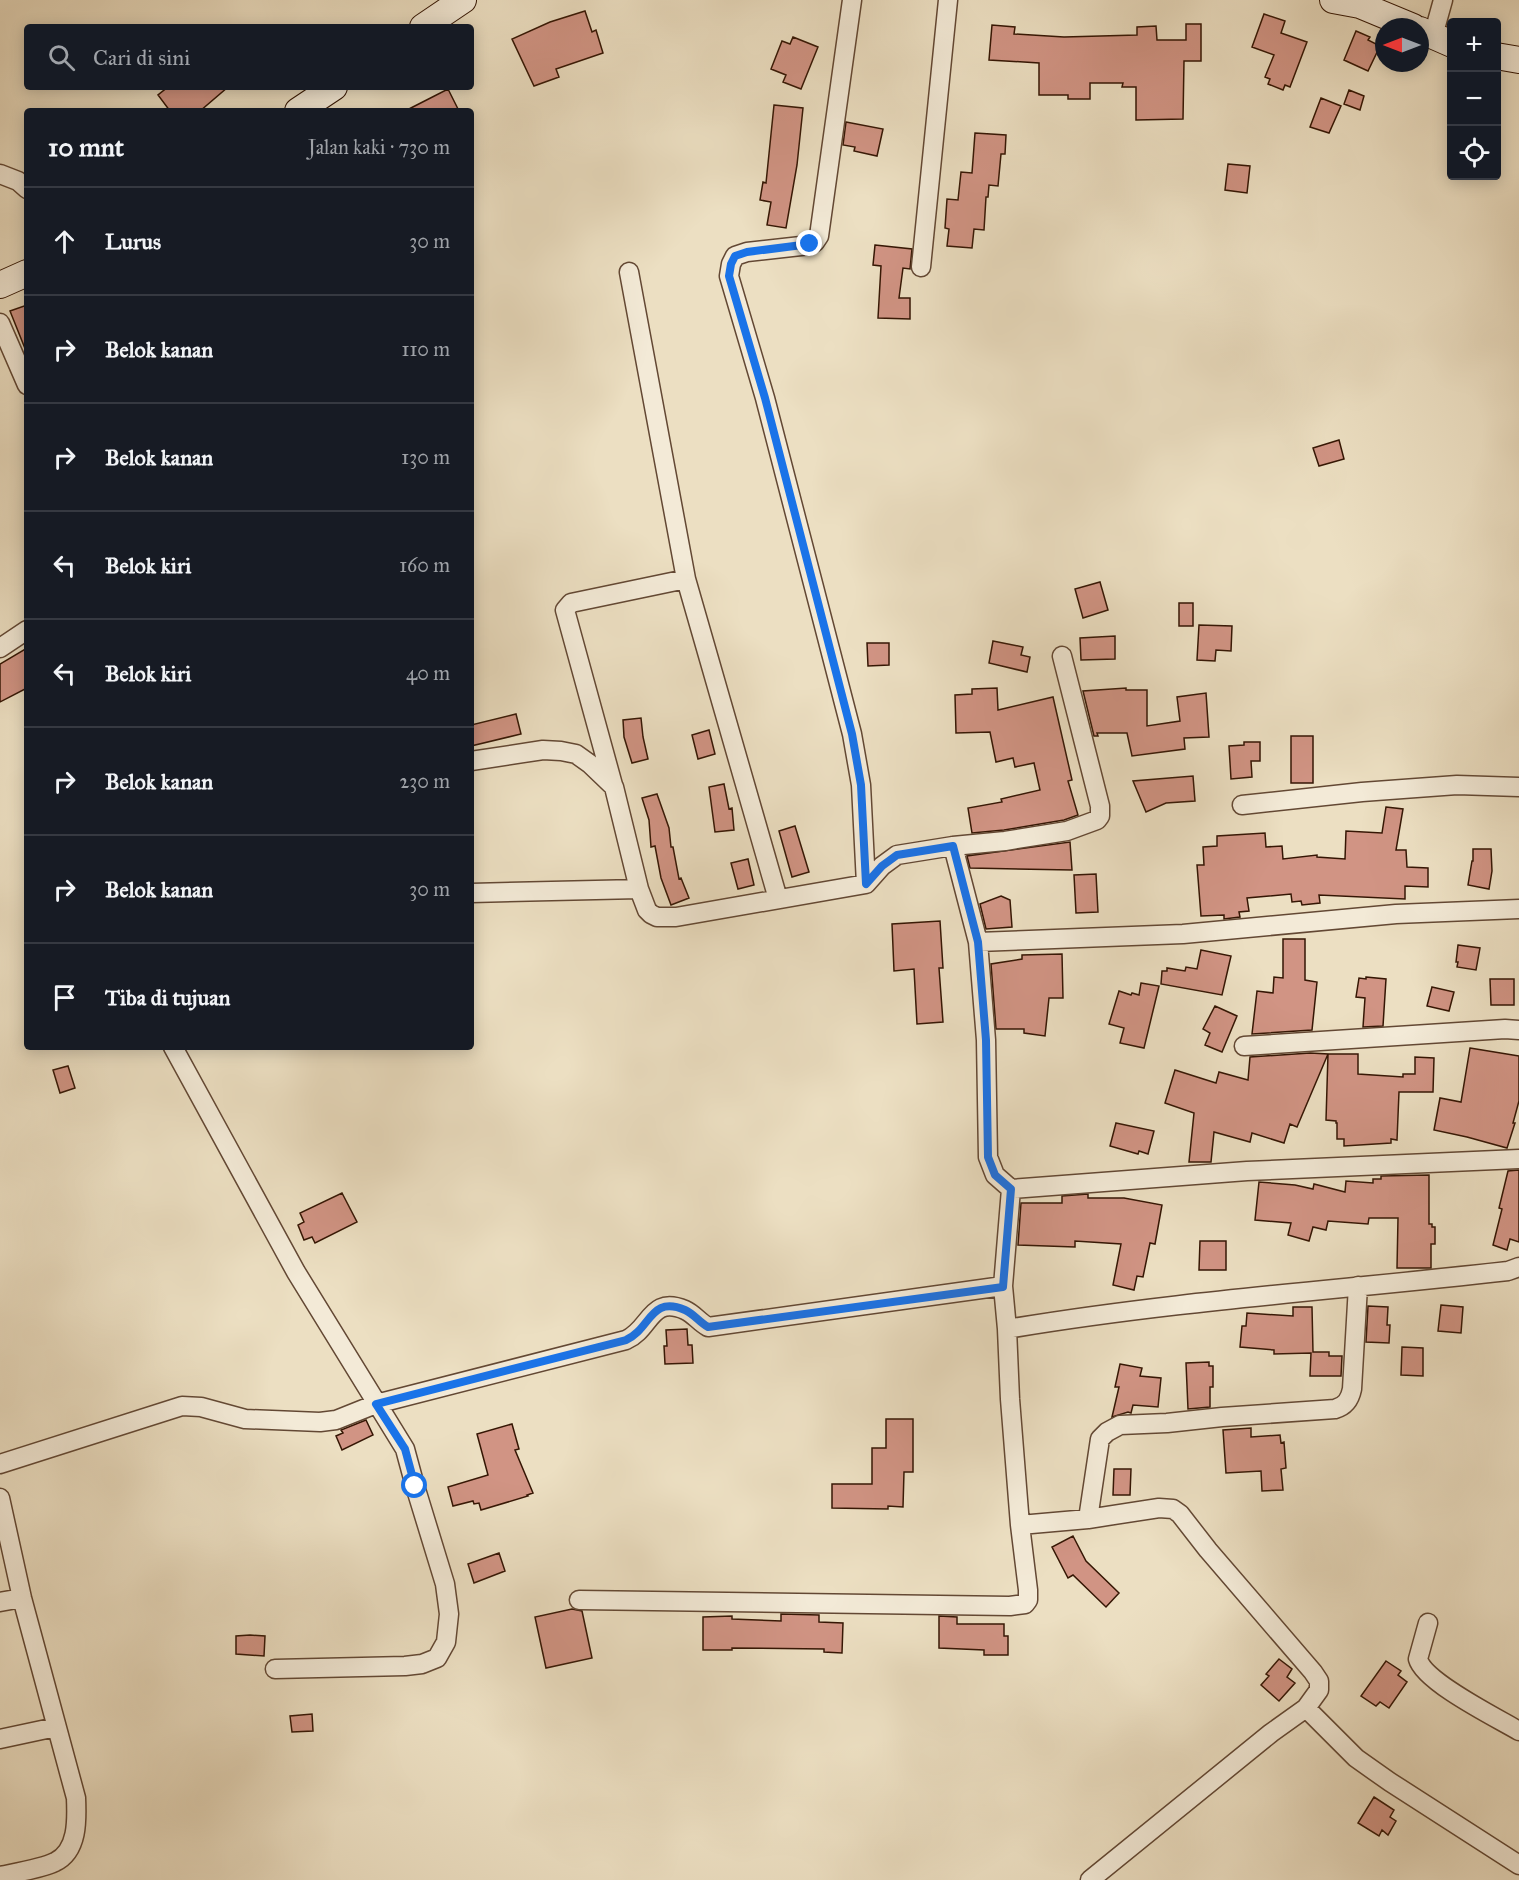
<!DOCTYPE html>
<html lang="id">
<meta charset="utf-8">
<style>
:root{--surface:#171b24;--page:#20242c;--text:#f1f3f6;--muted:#9ea1a6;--line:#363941}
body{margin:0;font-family:"IM FELL Great Primer",serif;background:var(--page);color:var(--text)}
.controls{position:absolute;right:18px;top:18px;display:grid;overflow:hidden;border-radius:6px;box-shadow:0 3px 15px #0003}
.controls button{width:54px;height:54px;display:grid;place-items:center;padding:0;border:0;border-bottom:2px solid var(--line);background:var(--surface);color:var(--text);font:30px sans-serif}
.compass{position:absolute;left:1375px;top:18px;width:54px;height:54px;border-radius:50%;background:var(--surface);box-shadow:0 3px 15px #0003;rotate:270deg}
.stop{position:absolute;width:18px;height:18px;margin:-14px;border:4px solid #1a73e8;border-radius:50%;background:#fff}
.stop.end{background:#1a73e8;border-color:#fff;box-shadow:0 2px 6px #0008}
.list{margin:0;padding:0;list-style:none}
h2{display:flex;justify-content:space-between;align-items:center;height:78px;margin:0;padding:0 24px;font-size:26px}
h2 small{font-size:20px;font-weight:400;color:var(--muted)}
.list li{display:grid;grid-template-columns:39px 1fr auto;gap:18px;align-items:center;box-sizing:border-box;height:108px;padding:0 24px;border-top:2px solid var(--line)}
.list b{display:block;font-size:22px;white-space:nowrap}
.list em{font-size:20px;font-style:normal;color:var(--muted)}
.icon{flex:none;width:33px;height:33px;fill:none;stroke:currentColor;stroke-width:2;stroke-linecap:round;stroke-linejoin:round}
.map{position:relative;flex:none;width:1519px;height:1880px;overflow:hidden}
.search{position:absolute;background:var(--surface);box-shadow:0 3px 15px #0003;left:24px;top:24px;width:450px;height:66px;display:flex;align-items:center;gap:15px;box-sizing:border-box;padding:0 21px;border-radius:6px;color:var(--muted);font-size:22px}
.panel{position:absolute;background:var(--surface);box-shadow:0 3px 15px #0003;left:24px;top:108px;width:450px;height:942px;border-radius:6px}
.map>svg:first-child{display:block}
.building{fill:#d19484;stroke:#351604;stroke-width:1.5}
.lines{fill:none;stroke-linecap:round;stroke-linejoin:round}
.street-casing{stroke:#634834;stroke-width:21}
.secondary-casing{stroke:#351604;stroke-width:28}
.street{stroke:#f3ead7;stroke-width:18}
.secondary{stroke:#f3ead7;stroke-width:26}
.route{stroke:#1a73e8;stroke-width:8}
</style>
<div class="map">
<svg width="1519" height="1880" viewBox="0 0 1519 1880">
<rect width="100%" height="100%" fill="#ecdfc2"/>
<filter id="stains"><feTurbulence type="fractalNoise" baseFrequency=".00333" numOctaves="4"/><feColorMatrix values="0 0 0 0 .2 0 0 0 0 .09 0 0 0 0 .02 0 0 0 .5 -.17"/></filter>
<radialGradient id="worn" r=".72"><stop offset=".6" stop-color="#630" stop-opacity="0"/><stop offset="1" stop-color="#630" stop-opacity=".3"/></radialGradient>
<path class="building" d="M585 11 592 32 596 30 603 53 556 69 559 77 534 86 512 39 550 22Z
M1264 14 1285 21 1281 33 1307 42 1290 87 1285 85 1283 90 1268 84 1270 79 1265 77 1274 55 1252 47Z
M1186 24H1201V61H1184L1183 119 1136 120V87H1122L1123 83H1090V99H1068V95H1039V63L989 60 992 25 1015 27 1014 34 1064 37 1137 35V27L1156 26 1157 40H1186Z
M1356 31 1370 37 1368 40 1380 46 1368 71 1344 60Z
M793 37 818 47 801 89 783 82 786 75 771 69 782 41 790 44Z
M168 87H228L200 111H170L158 95Z
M448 89 459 111H405Z
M1349 90 1364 96 1360 110 1344 104Z
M1321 98 1341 106 1329 133 1310 127Z
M774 105 803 108 797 165 786 228 767 225 771 202 760 200 763 182 766 183Z
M846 122 883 129 877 156 854 151 855 147 843 145Z
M975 133 1006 135 1005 154H1001L998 186 989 185 988 197H986L984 230 974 229 972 248 947 246 949 229 945 228 947 199 958 200 961 172 972 173Z
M1228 164 1250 166 1247 193 1225 190Z
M875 245 912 249 910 269 903 268 899 298H910V319L878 318 881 266 873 265Z
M27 305V351H26L10 311Z
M1339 440 1344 459 1319 466 1313 448Z
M1100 582 1108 610 1083 618 1075 589Z
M1179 603H1193V626H1179Z
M1199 625 1232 626 1231 651 1216 650 1215 661 1197 660Z
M1115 636V659L1081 660 1080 638Z
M993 641 1023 647 1021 655 1030 657 1027 672 989 663Z
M867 643H889V665L868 666Z
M27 648V688L0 702V664Z
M997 688 998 710 1053 697 1072 780 1068 781 1078 815 1064 820 1004 830 972 833 968 808 1002 802 1001 799 1040 790 1034 763 1015 767 1013 758 996 762 990 732 956 733 955 695 972 694V689Z
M1126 688V690H1147V726L1180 721 1177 697 1206 693 1209 737 1184 738 1185 749 1132 756 1127 733H1097L1098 736H1094L1083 691Z
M516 714 521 734 471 746V725Z
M641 718 643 737 648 759 632 763 624 737 623 720Z
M709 730 715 754 698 759 692 735Z
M1291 736H1313V783H1291Z
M1244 742H1260V761H1251L1252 777 1231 779 1229 746 1244 745Z
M1193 776 1195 801 1166 803 1146 812 1133 781Z
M724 784 729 809 732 808 734 830 715 832 709 787Z
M657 794 669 828 671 847H673L679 879 681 878 689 898 671 905 661 878 655 846 651 847 649 820 642 798Z
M1386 807 1403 809 1396 850H1406L1407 867 1428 868V887L1405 886V899L1319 895 1320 903 1302 905 1301 901 1292 902 1291 894 1247 898 1249 911 1239 912 1240 917 1224 919V915L1201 916 1197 865H1204L1203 847 1217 846V836L1265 833 1266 847 1282 846 1283 859 1317 855V857L1345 859 1346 831 1382 833Z
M795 826 809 872 792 877 779 831Z
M1070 842 1072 870 970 868 967 856Z
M1473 849H1491L1492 871 1489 889 1468 885 1472 861H1473Z
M748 859 754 885 738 889 731 863Z
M1096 874 1098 912 1076 913 1074 875Z
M1001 896 1010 900 1012 927 986 929 980 904Z
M940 921 943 968H939L943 1022 917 1024 914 969 894 971 892 924Z
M1283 939H1305V980L1317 982 1312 1030 1252 1034 1257 991 1273 993 1274 977 1283 978Z
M1458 945 1480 948 1476 970 1457 967 1458 962H1456Z
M1201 950 1231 956 1222 995 1161 984 1162 971H1167V968L1185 971 1186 967 1197 969Z
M1062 954 1063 998H1049L1045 1036 1024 1033V1029H996L991 964 1022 959V955Z
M1366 977 1386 979 1383 1026 1363 1027 1365 998 1356 997 1359 978 1366 979Z
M1490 979H1514V1005H1491Z
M1141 983 1159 986 1144 1048 1120 1043 1124 1028 1109 1024 1119 991 1131 995 1132 993 1139 995Z
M1432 987 1454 992 1449 1011 1427 1006Z
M1215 1006 1237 1016 1222 1052 1205 1045 1210 1033 1203 1029Z
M1470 1048 1519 1056V1101L1513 1123H1515L1507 1148 1467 1137 1434 1130 1440 1098 1461 1102Z
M1310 1053 1328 1054 1297 1127 1290 1124 1284 1143 1252 1133 1250 1142 1214 1132 1211 1162H1189L1194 1113 1165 1103 1175 1070 1216 1083 1219 1072 1248 1080 1250 1057Z
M1328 1054H1358V1074L1403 1077V1074H1415V1057L1434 1058 1433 1092H1399L1397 1140 1391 1139V1143L1344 1146V1139H1337V1123H1336V1121L1326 1120Z
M68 1066 75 1088 60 1093 53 1070Z
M1116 1123 1154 1131 1148 1154 1139 1151 1138 1154 1110 1146Z
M1519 1170V1242L1510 1239 1507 1250 1493 1245 1502 1209 1499 1208 1508 1171Z
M1429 1175V1224H1432V1227H1435V1244H1431V1268H1397L1398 1218H1369L1368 1224 1328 1221 1326 1230 1313 1227 1309 1241 1288 1235 1291 1223 1255 1220 1259 1182 1295 1185 1313 1189 1314 1184 1345 1192 1346 1181 1373 1183V1179H1381V1176Z
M342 1193 357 1222 315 1243 312 1237 304 1240 298 1225 304 1222 300 1213Z
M1088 1194V1198H1124L1162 1205 1155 1244 1150 1243 1143 1277 1137 1276 1134 1290 1113 1285 1121 1244 1075 1241V1247L1018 1245 1021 1203H1062V1196Z
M1200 1241H1226V1270H1199Z
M1441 1305 1463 1307 1461 1333 1438 1331Z
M1368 1306 1388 1307 1387 1325H1390L1389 1343 1366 1342Z
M1293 1307H1312L1313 1352H1329V1356H1342L1341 1376H1310L1311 1353 1274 1354V1350L1240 1347 1242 1326H1246L1247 1313 1293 1316Z
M687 1329 688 1345H692L693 1363 665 1364 664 1346H667L666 1330Z
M1402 1347 1423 1348V1376L1401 1375Z
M1209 1362V1366H1213V1387H1210V1407L1188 1409 1186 1363Z
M1120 1364 1142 1368 1140 1376 1161 1378 1158 1407 1133 1405 1131 1413 1128 1412 1112 1417 1119 1387H1115Z
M886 1419H913V1472H904L903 1507 888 1506V1509L832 1508V1484H872V1448H886Z
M366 1420 373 1435 342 1450 336 1436 343 1433 341 1430Z
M512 1424 519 1449 515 1450 533 1493 527 1495 528 1496 481 1510 479 1503 474 1504 473 1501 453 1506 448 1487 488 1475 477 1434Z
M1251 1428V1437L1280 1435 1281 1443 1284 1442 1286 1468 1281 1469 1283 1490 1262 1491 1261 1471 1226 1473 1223 1430Z
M1114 1469H1131L1130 1495H1113Z
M1073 1536 1086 1561 1119 1593 1106 1607 1073 1575 1068 1578 1052 1547Z
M499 1553 505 1571 474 1583 468 1564Z
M572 1609 582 1611 592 1658 546 1668 535 1617Z
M781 1614 819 1615V1622L843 1623 842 1653 824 1652V1649L732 1648V1650H703V1617L732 1616V1619L781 1621Z
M939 1616 957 1617V1624H1004V1636H1008V1655H984V1650L939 1648Z
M250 1635 265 1636 264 1656 236 1654V1636Z
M1279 1659 1292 1669 1287 1677 1295 1683 1279 1701 1261 1685 1269 1676 1266 1674Z
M1386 1661 1401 1671 1398 1675 1407 1682 1389 1708 1380 1702 1376 1706 1361 1696Z
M312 1714 313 1731 292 1732 290 1716Z
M1374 1797 1394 1810 1390 1817 1396 1821 1388 1835 1382 1830 1379 1836 1358 1823Z"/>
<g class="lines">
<g class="street-casing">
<path id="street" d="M852 0 819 236 815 242 810 245 747 252 735 256 731 264 729 276 765 398 852 734 861 785 866 884
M1433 36 1443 0
M0 174 18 181 27 189
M921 267 948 0
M629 272 686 579 778 899
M0 323 27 385
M0 648 27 630
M471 761 543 750 561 751 576 754 590 764 614 787 639 889 647 910 651 914 657 917H676L866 884 882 866 897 855 953 846 1005 841 1067 831 1097 820 1100 816V806L1062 656
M613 785 565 610 571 603 686 579
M1242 805 1362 792 1457 785 1519 787
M953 846 978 942 986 1040 988 1157 995 1175 1011 1189 1247 1171 1519 1159
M471 893 639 889
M978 942 1183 934 1396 914 1519 909
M1244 1046 1505 1029 1519 1030
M173 1047 296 1272 405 1449 415 1486 445 1584 449 1614 446 1642 437 1658 422 1664 405 1666 275 1669
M1007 1329C1173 1301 1341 1290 1508 1271L1519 1267
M0 1464 182 1406 201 1407 245 1419 320 1422 336 1420 376 1404 626 1340C651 1329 650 1295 685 1310 694 1314 699 1322 708 1327L1003 1286
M0 1498 22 1598 76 1798C77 1820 78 1851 55 1862 44 1868 14 1873 0 1876
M1088 1519 1100 1439 1107 1432 1120 1425 1167 1423 1222 1417 1335 1409C1346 1406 1350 1399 1352 1389L1358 1286
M1020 1525 1088 1519 1159 1508 1173 1509 1180 1514 1208 1550 1313 1672 1319 1681V1690L1306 1708 1271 1733 1090 1880
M579 1600 1010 1606 1025 1604 1028 1600V1590L1020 1525 1010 1399 1007 1329 1003 1286 1011 1189
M0 1602 22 1598
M1428 1623 1418 1659C1424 1682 1497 1718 1519 1731
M1306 1708 1356 1758 1390 1782 1519 1865
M0 1739 56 1727"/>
</g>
<g class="secondary-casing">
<path id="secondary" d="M1333 0 1360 5 1413 27
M423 27 463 0
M1420 30 1452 44
M1496 56 1519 60
M298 111 334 87
M0 285 27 273"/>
</g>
<use href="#street" class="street"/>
<use href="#secondary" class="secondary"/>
</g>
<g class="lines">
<path class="route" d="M415 1486 405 1449 376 1404 626 1340C651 1329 650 1295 685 1310 694 1314 699 1322 708 1327L1003 1287 1011 1189 995 1175 988 1157 986 1040 978 942 953 846 897 855 882 866 866 884 861 785 852 734 765 398 729 276 731 264 735 256 747 252 810 244"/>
</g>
<rect width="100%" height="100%" filter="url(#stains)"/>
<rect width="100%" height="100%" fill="url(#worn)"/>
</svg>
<div class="controls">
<button>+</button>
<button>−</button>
<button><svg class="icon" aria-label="locate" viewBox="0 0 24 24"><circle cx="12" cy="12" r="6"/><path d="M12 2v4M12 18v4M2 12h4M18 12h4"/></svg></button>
</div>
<svg class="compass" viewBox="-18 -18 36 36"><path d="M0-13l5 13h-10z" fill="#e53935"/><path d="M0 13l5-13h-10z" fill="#9ea1a6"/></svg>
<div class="stop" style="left:415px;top:1486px"></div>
<div class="stop end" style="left:810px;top:244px"></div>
<div class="search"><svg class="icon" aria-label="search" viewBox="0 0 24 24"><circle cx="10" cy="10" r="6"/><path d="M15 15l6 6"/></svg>Cari di sini</div>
<section class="panel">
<h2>10 mnt<small>Jalan kaki · 730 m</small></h2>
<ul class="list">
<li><svg class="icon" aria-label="ahead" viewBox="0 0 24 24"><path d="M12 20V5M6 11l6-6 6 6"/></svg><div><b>Lurus</b></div><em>30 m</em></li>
<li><svg class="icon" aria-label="right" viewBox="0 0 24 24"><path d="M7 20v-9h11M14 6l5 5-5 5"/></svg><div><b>Belok kanan</b></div><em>110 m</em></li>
<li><svg class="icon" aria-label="right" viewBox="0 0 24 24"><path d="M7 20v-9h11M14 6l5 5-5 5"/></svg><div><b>Belok kanan</b></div><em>130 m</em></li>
<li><svg class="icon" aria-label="left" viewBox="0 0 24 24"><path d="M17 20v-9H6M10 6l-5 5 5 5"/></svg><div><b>Belok kiri</b></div><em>160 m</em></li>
<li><svg class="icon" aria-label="left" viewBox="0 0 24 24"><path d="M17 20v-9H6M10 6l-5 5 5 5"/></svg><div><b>Belok kiri</b></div><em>40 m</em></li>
<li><svg class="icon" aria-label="right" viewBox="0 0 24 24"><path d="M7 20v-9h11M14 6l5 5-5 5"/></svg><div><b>Belok kanan</b></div><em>230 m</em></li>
<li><svg class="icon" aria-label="right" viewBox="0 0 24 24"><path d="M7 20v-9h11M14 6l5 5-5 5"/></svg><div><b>Belok kanan</b></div><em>30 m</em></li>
<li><svg class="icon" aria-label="arrive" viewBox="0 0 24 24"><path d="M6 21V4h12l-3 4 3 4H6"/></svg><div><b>Tiba di tujuan</b></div></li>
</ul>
</section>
</div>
